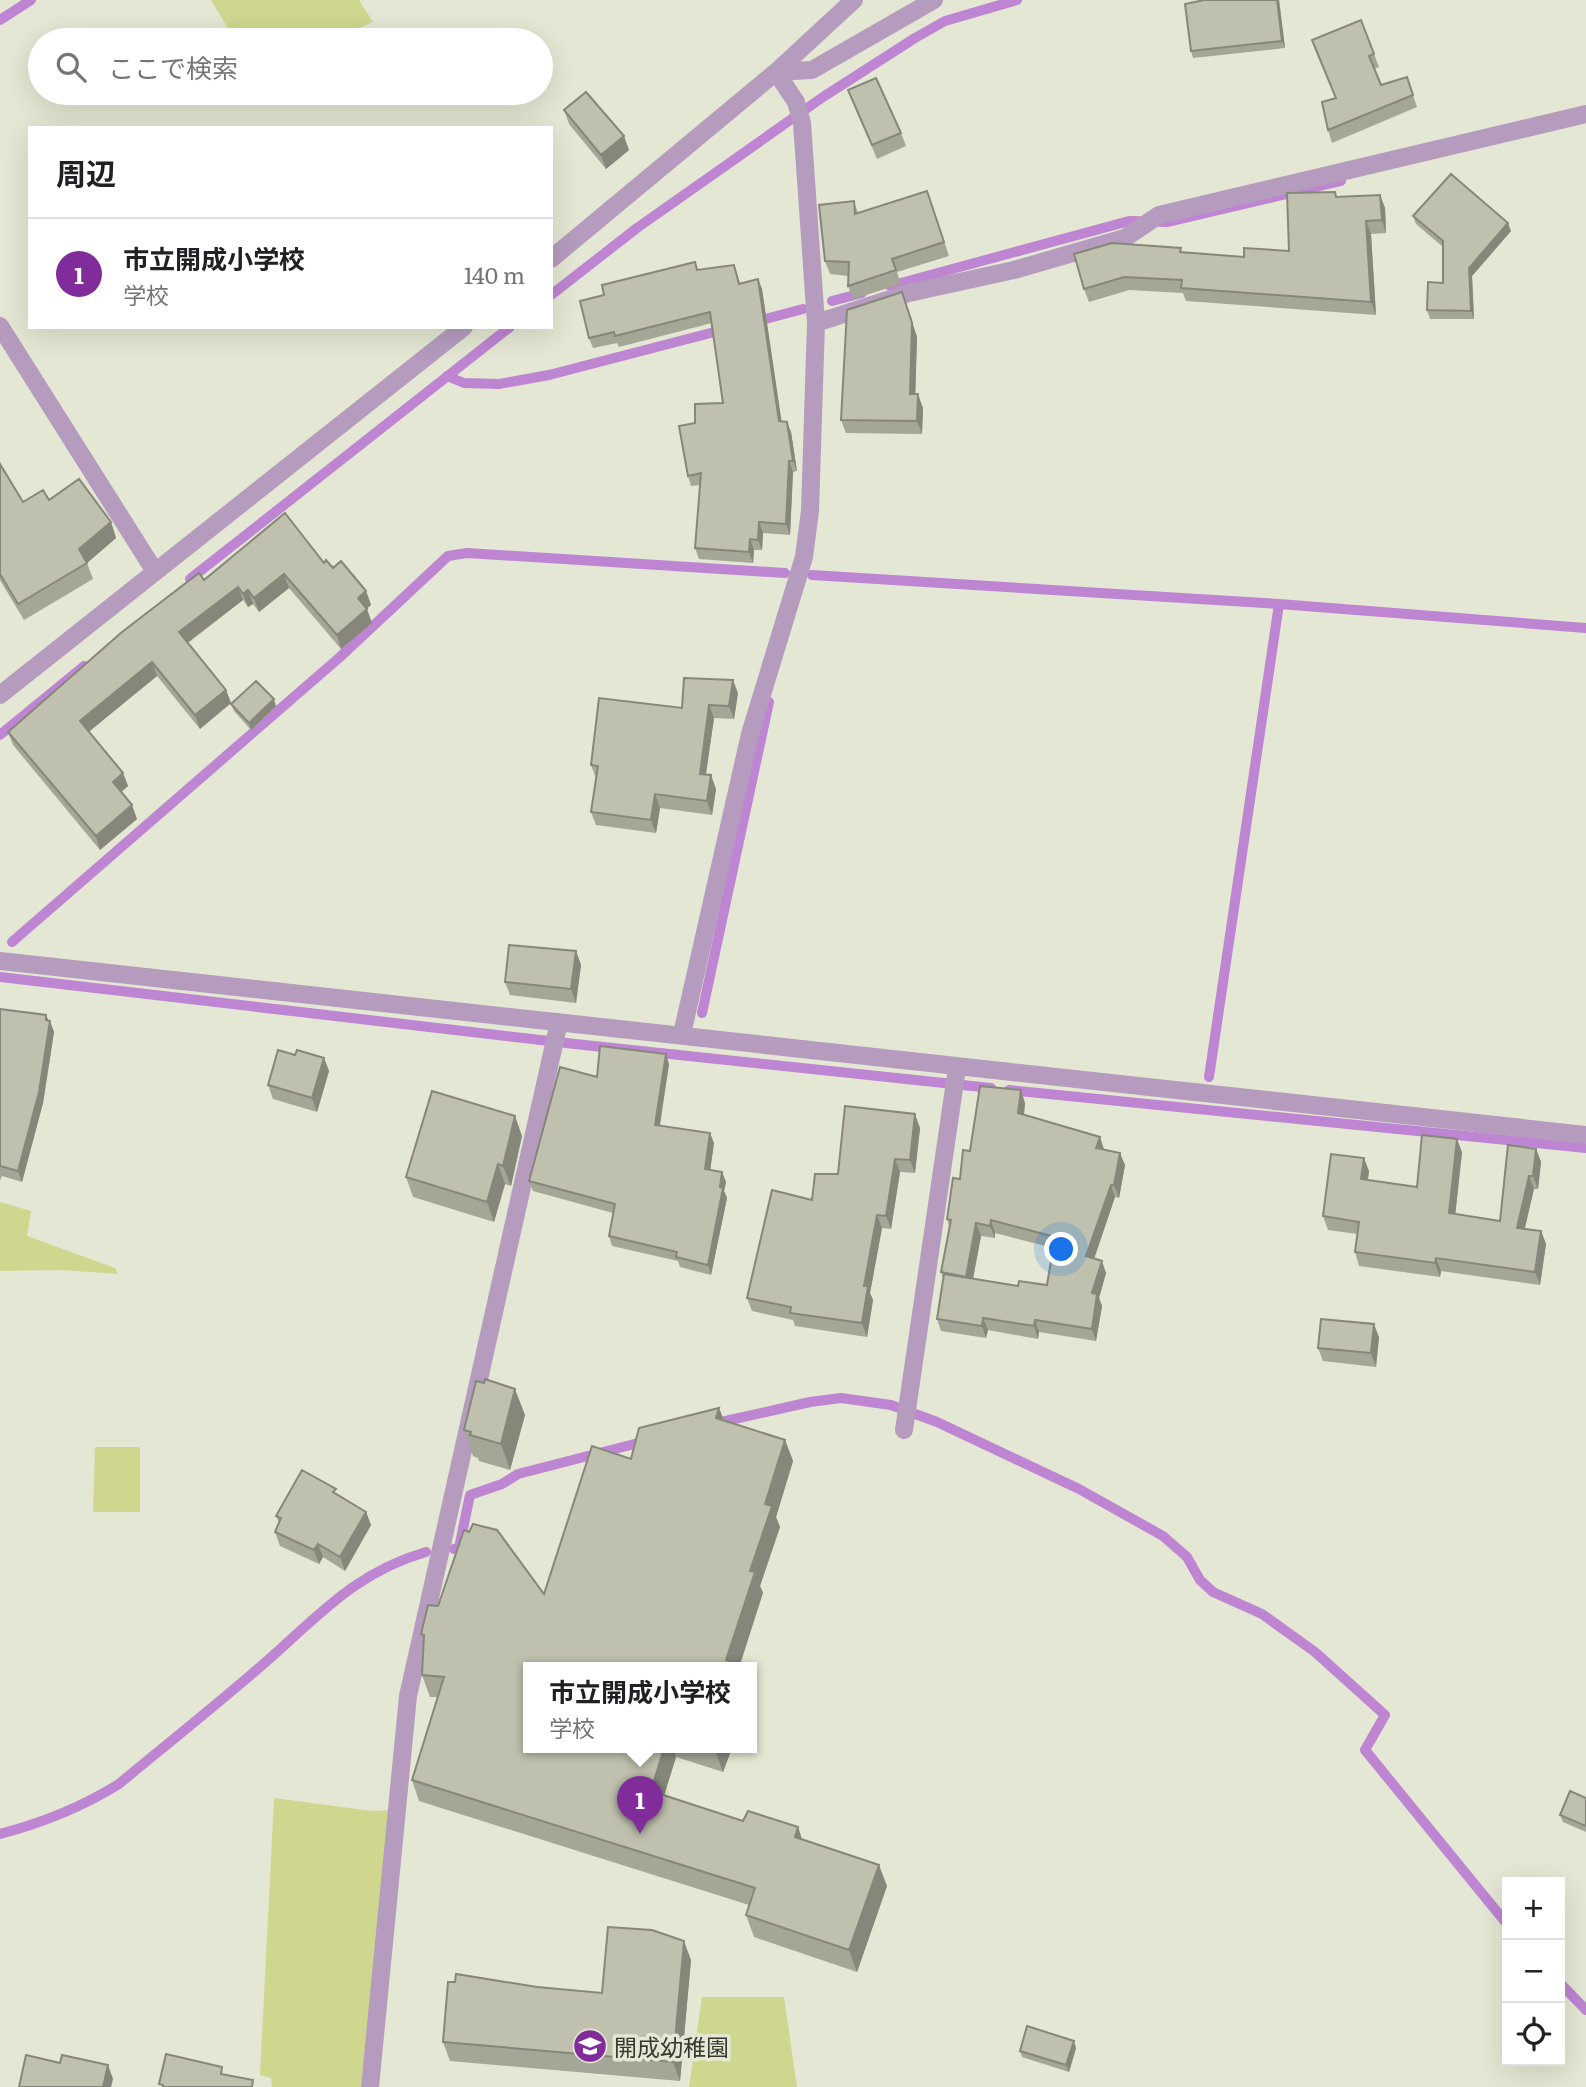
<!DOCTYPE html>
<html lang="ja">
<meta charset="utf-8">
<style>
:root{--surface:#fff;--page:#f2f2f2;--text:#202124;--muted:#757577;--line:#e0e0e0;--accent:#812c9b}
body{margin:0;font-family:Literata,"Noto Sans JP",serif;background:var(--page);color:var(--text)}
.controls{position:absolute;right:21px;bottom:21px;display:grid;overflow:hidden;border-radius:0px;box-shadow:0 7px 28px #0002}
.controls button{width:63px;height:63px;display:grid;place-items:center;padding:0;border:0;border-bottom:2px solid var(--line);background:var(--surface);color:var(--text);font:35px sans-serif}
.you{position:absolute;left:1062px;top:1250px;width:24px;height:24px;margin:-18px;border:5px solid #fff;border-radius:50%;background:#1a73e8;box-shadow:0 0 0 10px #1a73e833}
.badge{display:grid;place-items:center;width:46px;height:46px;border-radius:50%;background:var(--accent);color:#fff;font-size:23px;font-weight:700}
.pin{position:absolute;translate:-50% -58px;filter:drop-shadow(0 2px 4px #0008)}
.pin::after{content:'';position:absolute;top:37px;width:24px;height:21px;background:inherit;clip-path:polygon(0 0,100% 0,50% 100%)}
.popup{position:absolute;left:523px;top:1662px;width:234px;height:91px;box-sizing:border-box;display:grid;place-content:center;border-radius:0px;background:var(--surface);filter:drop-shadow(0 2px 5px #0005);font-size:23px;white-space:nowrap;color:var(--muted)}
.popup b{font-size:26px;color:var(--text)}
.popup::after{content:'';position:absolute;left:50%;top:100%;margin-left:-14px;border:14px solid transparent;border-top-color:var(--surface)}
.list{margin:0;padding:0;list-style:none}
h2{display:flex;justify-content:space-between;align-items:center;height:91px;margin:0;padding:0 28px;font-size:30px}
h2 small{font-size:23px;font-weight:400;color:var(--muted)}
.list li{display:grid;grid-template-columns:46px 1fr auto;gap:21px;align-items:center;box-sizing:border-box;height:112px;padding:0 28px;border-top:2px solid var(--line)}
.list b{display:block;font-size:26px;white-space:nowrap}
.list p{margin:0;font-size:23px;white-space:nowrap;color:var(--muted)}
.list em{font-size:23px;font-style:normal;color:var(--muted)}
.icon{flex:none;width:38px;height:38px;fill:none;stroke:currentColor;stroke-width:2;stroke-linecap:round;stroke-linejoin:round}
.map{position:relative;flex:none;width:1586px;height:2087px;overflow:hidden}
.search{position:absolute;background:var(--surface);box-shadow:0 7px 28px #0002;left:28px;top:28px;width:525px;height:77px;display:flex;align-items:center;gap:18px;box-sizing:border-box;padding:0 24px;border-radius:38px;color:var(--muted);font-size:26px}
.panel{position:absolute;background:var(--surface);box-shadow:0 7px 28px #0002;left:28px;top:126px;width:525px;height:203px;border-radius:0px}
.map>svg:first-child{display:block}
.green{fill:#cfd78f}
.lines{fill:none;stroke-linecap:round;stroke-linejoin:round}
.stream{stroke:#be85d2;stroke-width:10}
.minor{stroke:#b59cbe;stroke-width:18}
.wall{fill:#a4a696;fill-rule:evenodd}
.shaded-wall{fill:#86877a}
.building{fill:#bfc1ae;stroke:#86877a;stroke-width:2}
.labels{text-anchor:middle;dominant-baseline:central;stroke-width:7;stroke-linejoin:round;paint-order:stroke}
.poi-label{font-size:23px;fill:#373830;stroke:#e4e7d3;text-anchor:start}
</style>
<div class="map">
<svg width="1586" height="2087" viewBox="0 0 1586 2087">
<rect width="100%" height="100%" fill="#e4e7d3"/>
<path class="green" d="M211 0H359L373 22 334 40H235Z
M0 1202 31 1211 27 1236 115 1268 118 1274 62 1270 0 1271Z
M95 1447H140V1512H93Z
M274 1798 372 1811 390 1810 361 2087H272L271 2078 260 2075Z
M702 1997H784L797 2087H689Z"/>
<g class="lines">
<path class="stream" d="M0 20 31 0
M890 286 1129 221 1168 222 1341 181
M551 295 637 228 823 97 915 38 945 21 1017 0
M832 301 862 293
M754 322 803 309
M447 376 464 383 499 384 549 375 726 329
M812 575 1279 604 1586 628
M190 579 510 327
M0 735 84 666
M12 942 340 657 448 556 467 553 785 573
M0 977 575 1044 991 1088
M702 1013 769 702
M1209 1077 1279 604
M1009 1090 1586 1148
M712 1424 810 1402 841 1398 891 1405 937 1422 1079 1489 1163 1536 1187 1557 1200 1580 1213 1592 1262 1614 1315 1652 1385 1715 1365 1750 1507 1924
M454 1549 459 1548 470 1495 502 1484 518 1474 646 1441
M0 1834C42 1823 82 1807 119 1784 166 1745 214 1707 260 1667 316 1619 353 1573 426 1552
M1560 1983 1586 2010"/>
<path class="minor" d="M776 72 812 70 934 0
M551 259 776 72 854 0
M816 323 909 293 1014 270 1125 238 1159 215 1586 114
M0 326 154 570
M0 695 464 327
M0 961 1586 1135
M682 1034 750 734 804 557 810 511 816 323 802 123 796 102 776 72
M904 1430 957 1068
M370 2087 408 1696 559 1022"/>
</g>
<path class="wall" d="M1279 0 1285 48 1193 58 1191 51Z
M1361 20 1379 67 1374 69 1381 85 1407 77 1417 107 1332 143 1328 130 1335 98Z
M848 90 901 133 906 146 877 159Z
M564 110 629 150 606 169 569 124Z
M927 191 949 256 897 272 901 284 853 299 848 286V276L830 274 825 261 854 201 858 213Z
M1380 195 1385 208 1386 233 1371 234 1376 315 1186 301 1183 293 1129 290 1089 302 1084 289 1182 252 1244 257 1289 251 1337 197Z
M1413 216 1511 231 1472 276 1474 319H1430L1427 310 1443 283V247L1416 224Z
M695 262 698 270 734 265 740 283 758 279 762 289 781 421 791 432 797 471 793 472 790 535 763 533 762 550H754L753 563 699 559 695 548 700 485 691 486 688 476 695 423 723 403 712 323 619 347 617 343 593 348 589 338 604 295Z
M907 306 917 337 915 394 923 408 922 434 846 433 841 420Z
M0 464 23 502 49 500 111 522 116 538 87 563 93 579 24 620 0 580Z
M324 563 366 591 371 605 366 609 372 623 341 649 289 588 259 612 253 604 248 607 243 600 188 643 226 690 231 703 200 729 157 676 88 732 123 773 128 786 121 792 137 819 100 850 13 745 8 732 204 580Z
M738 693 734 719 714 718 706 774 716 789 712 815 660 808 656 833 596 825 591 812 596 778 591 765 682 708Z
M231 704 276 706 251 730 234 711Z
M576 951 581 965 576 1003 510 995 505 982Z
M0 1009 46 1015 54 1032 43 1103 22 1182 2 1176 0 1181Z
M295 1055 324 1058 329 1071 317 1112 273 1099 268 1085Z
M669 1064 660 1126 714 1143 710 1170 722 1172 726 1182 724 1191 727 1198 711 1275 680 1267 678 1261 612 1246 609 1236 613 1213 533 1191 529 1181 597 1077Z
M1025 1103 1024 1114 1104 1150 1125 1165 1119 1198 1115 1197 1094 1258 1106 1273 1099 1298 1102 1306 1096 1341 1039 1332 1038 1339 988 1330 986 1338 941 1331 937 1319 943 1278 941 1272 949 1226 947 1219 970 1151ZM995 1233 1053 1248 1047 1285 1018 1286 973 1279 981 1236 995 1238Z
M920 1128 915 1173 900 1172 891 1229 882 1228 870 1293 873 1300 867 1337 795 1326 793 1320 752 1311 747 1298 812 1200 838 1174Z
M522 1136 511 1186 505 1184 494 1222 413 1197 406 1177Z
M1536 1149 1541 1162 1538 1189H1534L1524 1229 1541 1231 1546 1244 1540 1285 1441 1271 1440 1277 1359 1266 1355 1252 1357 1234 1328 1230 1323 1216 1369 1171 1368 1180 1417 1187 1462 1152 1455 1214 1500 1221Z
M1379 1337 1376 1367 1323 1361 1318 1348Z
M484 1383 525 1415 510 1470 479 1461 478 1458 473 1456 464 1430Z
M719 1408 724 1421 785 1440 793 1461 776 1517 780 1527 760 1586 763 1593 528 1748H732L723 1772 676 1757 664 1795 743 1821 798 1827 802 1839 887 1886 857 1972 754 1937 746 1915 749 1905 419 1801 412 1780 437 1697H430L422 1675 424 1641 421 1634 438 1606 544 1594 631 1459Z
M338 1495 366 1512 371 1525 345 1571 323 1557 319 1564 280 1546 275 1532 279 1523 276 1516Z
M1586 1798V1832L1563 1822 1560 1815Z
M691 1960 680 2081 450 2061 443 2042 537 1987 602 1993Z
M1076 2048 1069 2072 1022 2057 1020 2051Z"/>
<path class="shaded-wall" d="M1277 0H1279L1285 48 1282 41Z
M624 136 629 150 606 169 601 155Z
M1380 195 1385 208 1386 233 1382 220Z
M1366 221 1371 234 1376 315 1371 302Z
M1508 223 1511 231 1472 276 1474 319 1471 311 1469 268Z
M758 279 762 289 783 431 779 421Z
M902 292 917 337 915 408 910 394Z
M918 394 923 408 922 434 917 421Z
M787 422 791 432 797 471 793 461Z
M789 461 793 472 790 535 786 524Z
M111 522 116 538 87 563 79 549Z
M759 522 763 533 762 550 758 540Z
M750 539 754 550 753 563 749 552Z
M284 574 289 588 259 612 254 598Z
M238 587 243 600 184 645 179 632Z
M248 590 253 604 248 607 243 594Z
M366 591 371 605 363 612 358 598Z
M367 609 372 623 341 649 337 635Z
M152 662 157 676 85 735 80 721Z
M733 680 738 693 734 719 729 706Z
M226 690 231 703 200 729 195 715Z
M274 699 276 706 251 730 249 723Z
M709 705 714 718 704 787 700 774Z
M123 773 128 786 118 795 113 782Z
M711 775 716 789 712 815 707 801Z
M655 794 660 808 656 833 651 820Z
M132 805 137 819 100 850 96 836Z
M576 951 581 965 576 1003 571 989Z
M46 1015 50 1025V1021L54 1032 43 1103 22 1182 18 1171Z
M666 1054 669 1064 658 1135 655 1125Z
M324 1058 329 1071 317 1112 312 1098Z
M1021 1090 1025 1103 1023 1125 1018 1113Z
M915 1114 920 1128 915 1173 910 1160Z
M515 1116 522 1136 511 1186 503 1166Z
M710 1133 714 1143 709 1179 705 1169Z
M1100 1137 1104 1149 1096 1148Z
M1457 1139 1462 1152 1454 1227 1449 1213Z
M1536 1149 1541 1162 1538 1189 1533 1176Z
M1120 1153 1125 1165 1119 1198 1114 1185Z
M1364 1158 1369 1171 1366 1192 1361 1179Z
M895 1159 900 1172 891 1229 886 1216Z
M498 1164 505 1184 494 1222 487 1202Z
M722 1172 726 1182 724 1191 727 1198 711 1275 708 1265Z
M1529 1176 1534 1189 1522 1241 1517 1228Z
M1111 1185 1115 1197 1091 1268 1086 1256Z
M877 1215 882 1228 870 1293 873 1300 867 1337 862 1323 864 1286Z
M991 1220 995 1233V1238L990 1226Z
M976 1223 981 1236 971 1289 966 1277Z
M1541 1231 1546 1244 1540 1285 1535 1272Z
M1436 1258 1441 1271 1440 1277 1435 1263Z
M1102 1261 1106 1273 1099 1298 1102 1306 1096 1341 1092 1329V1293Z
M983 1318 988 1330 986 1338 982 1326Z
M1035 1320 1039 1332 1038 1339 1034 1326Z
M1374 1324 1379 1337 1376 1367 1371 1353Z
M515 1389 525 1415 510 1470 501 1444Z
M719 1408 727 1429 716 1418Z
M785 1440 793 1461 776 1517 780 1527 760 1586 763 1593 739 1668 726 1660 750 1571 765 1504Z
M366 1512 371 1525 345 1571 340 1557Z
M318 1544 323 1557 319 1564 314 1550Z
M664 1748H673L676 1757 659 1812 651 1791Z
M716 1748H732L723 1772 715 1750Z
M798 1827 805 1849 795 1837Z
M879 1865 887 1886 857 1972 849 1950Z
M684 1941 691 1960 680 2081 673 2062Z
M1074 2041 1076 2048 1069 2072 1066 2065Z
M108 2065 113 2079 111 2087H103Z"/>
<path class="building" d="M1204 0H1277L1282 41 1191 51 1185 4Z
M1361 20 1374 54 1369 56 1381 85 1407 77 1413 95 1328 130 1322 102 1336 98 1312 40Z
M876 78 901 133 872 145 848 90Z
M586 92 624 136 601 155 564 110Z
M1451 174 1508 223 1469 268 1471 311 1427 310 1428 282 1443 283V241L1413 216Z
M927 191 944 242 892 259 896 270 848 286 849 262 825 261 819 205 854 201 855 214Z
M1335 192 1336 197 1380 195 1382 220 1366 221 1371 302 1181 288 1182 280 1124 277 1084 289 1074 254 1112 243 1181 248 1180 252 1244 257V248L1289 251 1287 193Z
M695 262 697 270 734 265 739 284 758 279 779 421 787 422 793 461H789L786 524 759 522 758 540 750 539 749 552 695 548 701 473 688 476 679 426 695 423V404L723 403 710 312 615 336 614 332 589 338 580 301 604 295 602 285Z
M902 292 912 323 910 394H918L917 421 841 420 847 310Z
M0 464 23 502 43 490 49 500 79 479 111 522 79 549 87 563 18 604 0 574Z
M285 513 324 563 326 560 333 568 341 561 366 591 358 598 367 609 337 635 284 574 254 598 248 590 243 594 238 587 179 632 226 690 195 715 152 662 80 721 123 773 113 782 132 805 96 836 8 732 122 632 199 573 204 580Z
M684 678 733 680 729 706 709 705 700 774 711 775 707 801 655 794 651 820 591 812 598 766 591 765 599 698 682 708Z
M256 681 274 699 249 723 231 704Z
M509 945 576 951 571 989 505 982Z
M0 1009 46 1015V1020L50 1021 39 1092 18 1171 0 1166Z
M600 1046 666 1054 655 1125 710 1133 705 1169 722 1172 720 1187 723 1188 708 1265 676 1257 677 1252 609 1236 615 1204 529 1181 560 1067 597 1077Z
M278 1050 295 1055 297 1050 324 1058 312 1098 268 1085Z
M980 1086 1021 1090 1018 1113 1100 1137 1096 1148 1120 1153 1114 1185H1111L1086 1256 1102 1261 1092 1293 1097 1294 1092 1329 1035 1320 1034 1326 983 1318 982 1326 937 1319 944 1274 1018 1286 1019 1281 1047 1285 1055 1237 991 1220 990 1226 976 1223 966 1277 941 1272 951 1220 947 1219 953 1178 960 1179 963 1150 970 1151Z
M432 1091 515 1116 503 1166 498 1164 487 1202 406 1177Z
M845 1106 915 1114 910 1160 895 1159 886 1216 877 1215 864 1286H868L862 1323 790 1313 791 1307 747 1298 772 1190 812 1200 815 1174H838Z
M1422 1135 1457 1139 1449 1213 1500 1221 1508 1145 1536 1149 1533 1176H1529L1517 1228 1541 1231 1535 1272 1436 1258 1435 1263 1355 1252 1359 1222 1323 1216 1331 1154 1364 1158 1361 1179 1417 1187Z
M1321 1319 1374 1324 1371 1353 1318 1348Z
M485 1379 515 1389 501 1444 470 1435 471 1432 464 1430 476 1381 484 1383Z
M719 1408 716 1418 785 1440 765 1504 772 1506 750 1571 755 1572 726 1660 745 1668H528V1748H664L651 1791 743 1821 748 1811 798 1827 795 1837 879 1865 849 1950 746 1915 755 1888 412 1780 444 1677 422 1675 424 1635 421 1634 428 1605 438 1606 464 1530 469 1532 473 1524 497 1530 544 1594 592 1446 631 1459 639 1428Z
M302 1470 336 1489 333 1492 366 1512 340 1557 318 1544 314 1550 275 1532 281 1518 276 1516Z
M1570 1791 1586 1798V1826L1560 1815Z
M608 1927 652 1930 684 1941 673 2062 443 2042 448 1982H455L456 1974 537 1987 602 1993Z
M1027 2026 1074 2041 1066 2065 1020 2051Z
M166 2054 222 2067 221 2074 253 2080 252 2087H163V2085L159 2084Z
M26 2055 60 2063 62 2055 108 2065 103 2087H19Z"/>
<defs>
<g id="school-disc" transform="scale(1.75)"><circle r="9.5" fill="#812c9b" stroke="#e4e7d3"/><path d="M0-5L7-2L0 1L-7-2ZM-4 1L0 2.5L4 1V4Q0 6-4 4Z" fill="#fff"/></g>
</defs>
<g fill-rule="evenodd">
<use href="#school-disc" x="590" y="2046"/>
</g>
<g class="labels">
<g class="poi-label">
<text x="614" y="2046">開成幼稚園</text>
</g>
</g>
</svg>
<div class="controls">
<button>+</button>
<button>−</button>
<button><svg class="icon" aria-label="locate" viewBox="0 0 24 24"><circle cx="12" cy="12" r="6"/><path d="M12 2v4M12 18v4M2 12h4M18 12h4"/></svg></button>
</div>
<div class="you"></div>
<div class="pin badge" style="left:640px;top:1834px">1</div>
<div class="popup"><b>市立開成小学校</b>学校</div>
<div class="search"><svg class="icon" aria-label="search" viewBox="0 0 24 24"><circle cx="10" cy="10" r="6"/><path d="M15 15l6 6"/></svg>ここで検索</div>
<section class="panel">
<h2>周辺<small></small></h2>
<ul class="list">
<li><span class="badge">1</span><div><b>市立開成小学校</b><p>学校</p></div><em>140 m</em></li>
</ul>
</section>
</div>
